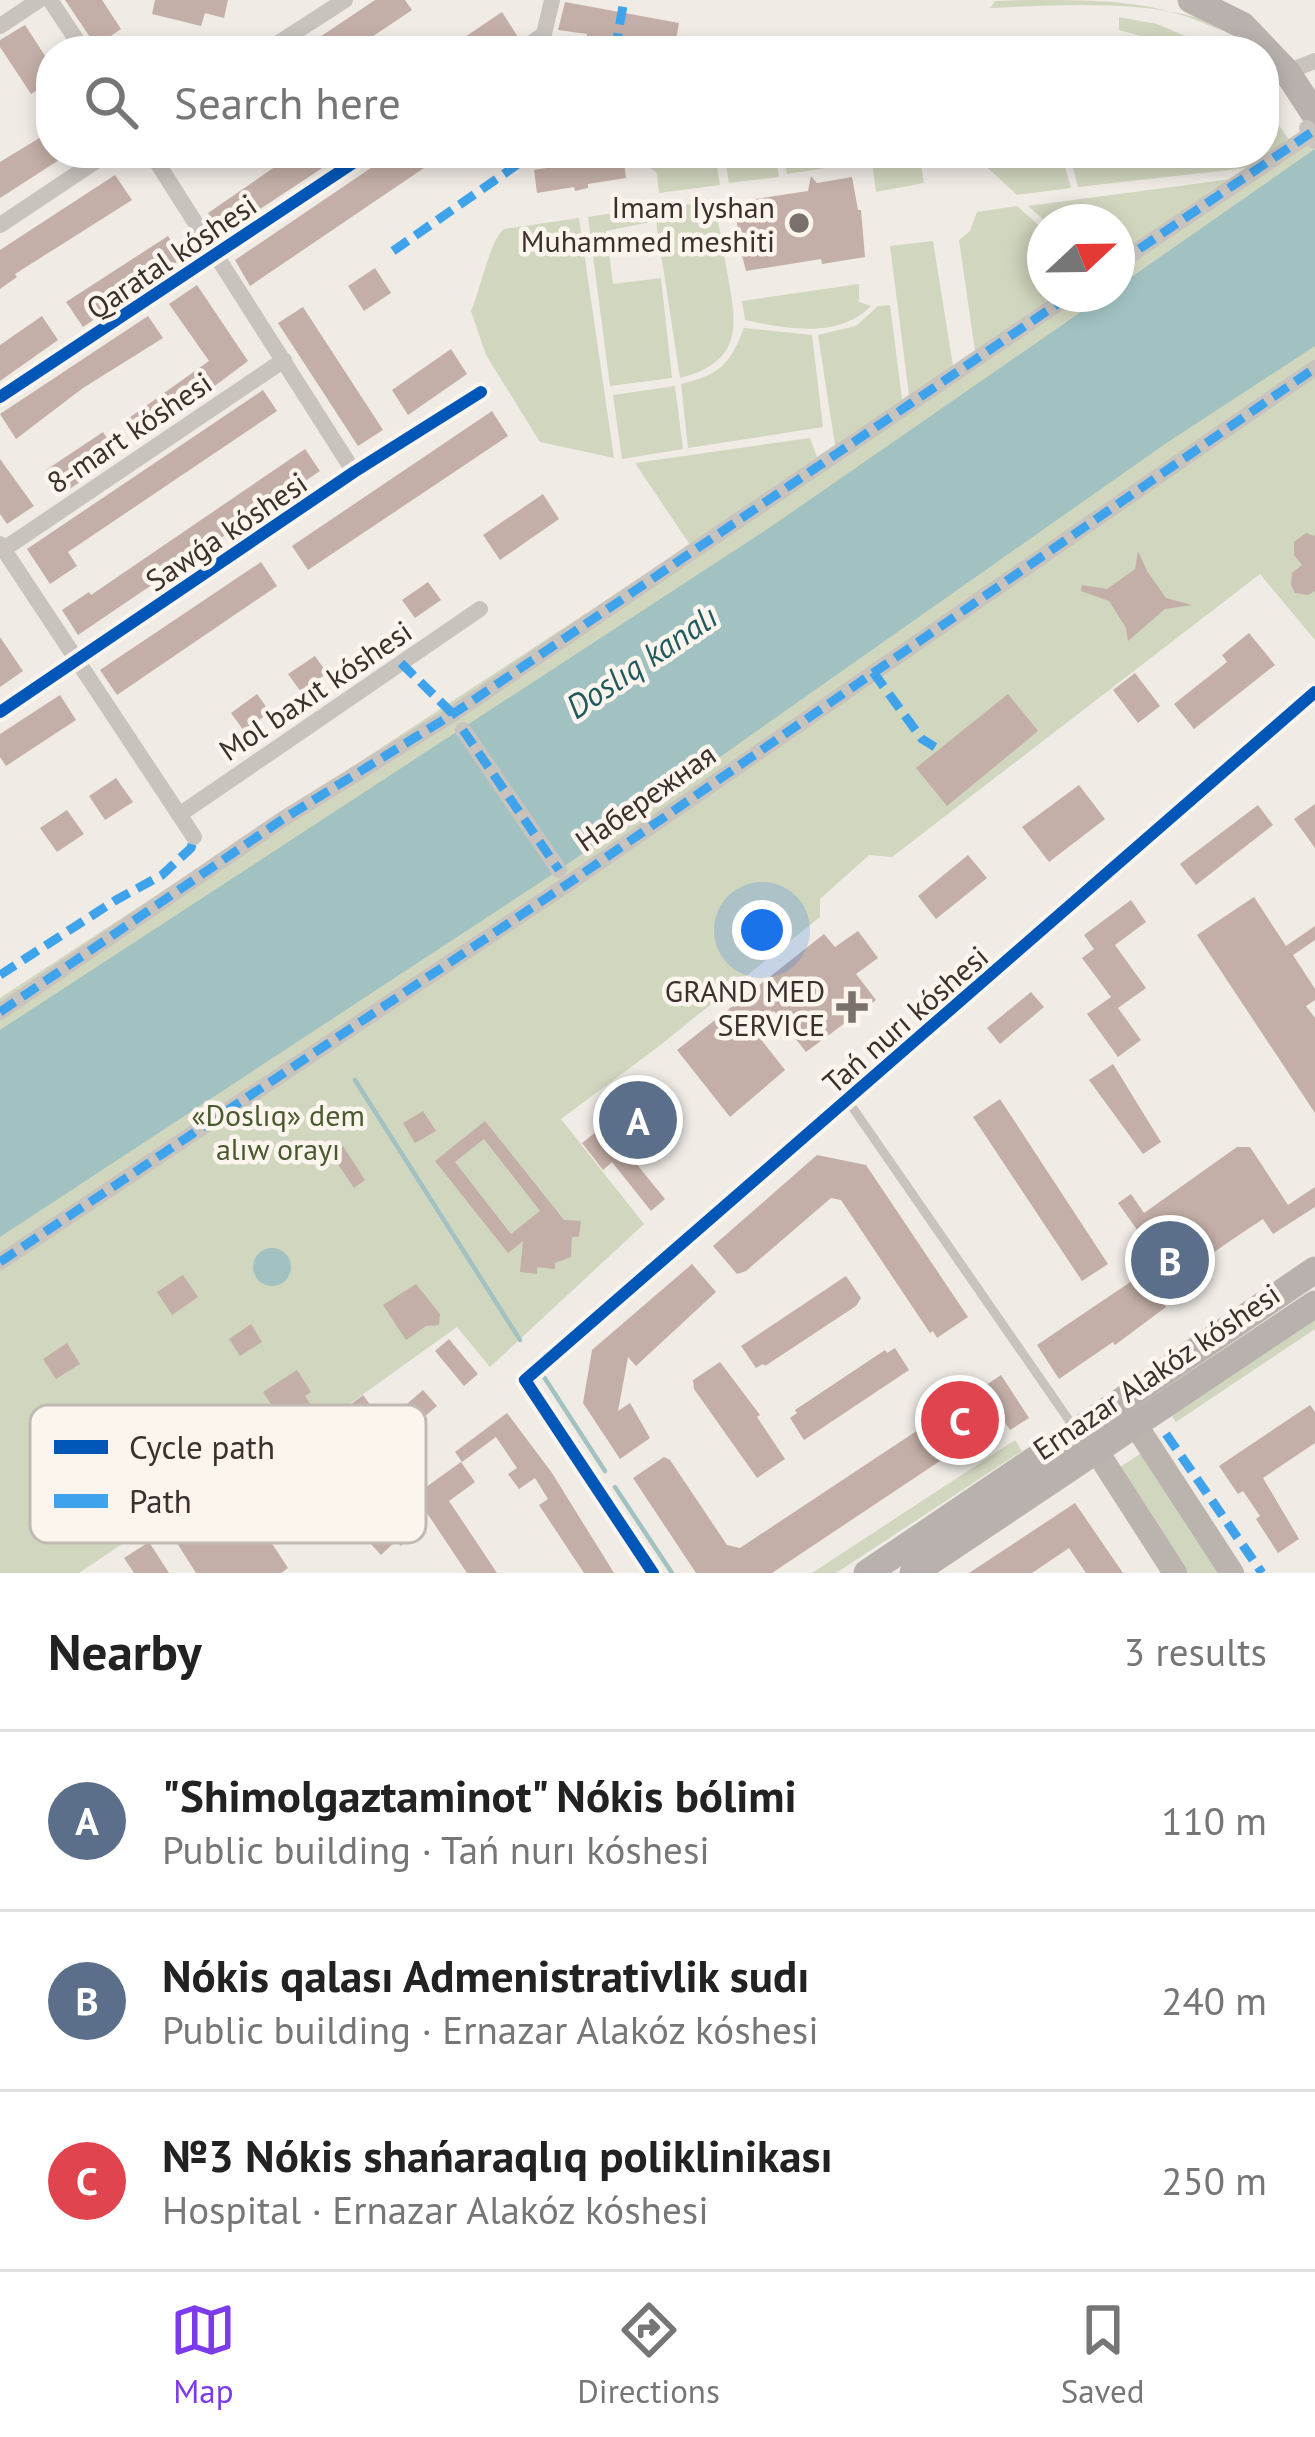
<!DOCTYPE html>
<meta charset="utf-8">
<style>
:root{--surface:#fff;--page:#f2f2f2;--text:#222;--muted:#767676;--line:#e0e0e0;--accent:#7c3aed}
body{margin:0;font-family:"PT Sans",sans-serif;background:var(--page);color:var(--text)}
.compass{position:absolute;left:1027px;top:204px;width:108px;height:108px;border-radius:50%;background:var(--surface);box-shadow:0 6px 18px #0003;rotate:68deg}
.you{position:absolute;left:762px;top:930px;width:42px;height:42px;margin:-30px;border:9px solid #fff;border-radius:50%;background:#1a73e8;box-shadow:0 0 0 18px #1a73e833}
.badge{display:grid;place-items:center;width:78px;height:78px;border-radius:50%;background:var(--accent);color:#fff;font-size:39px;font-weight:700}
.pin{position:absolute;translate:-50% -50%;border:6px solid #fff;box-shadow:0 3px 12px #0006}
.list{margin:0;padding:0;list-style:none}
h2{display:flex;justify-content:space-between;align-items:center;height:156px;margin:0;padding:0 48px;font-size:51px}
h2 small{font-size:39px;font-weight:400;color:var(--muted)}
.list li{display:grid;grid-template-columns:78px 1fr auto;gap:36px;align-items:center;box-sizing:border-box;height:180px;padding:0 48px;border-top:3px solid var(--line)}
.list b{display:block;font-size:45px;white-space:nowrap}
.list p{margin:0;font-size:39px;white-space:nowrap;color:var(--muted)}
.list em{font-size:39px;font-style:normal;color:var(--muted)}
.icon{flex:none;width:66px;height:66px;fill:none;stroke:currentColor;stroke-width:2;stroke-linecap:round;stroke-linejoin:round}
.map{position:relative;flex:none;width:1315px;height:1573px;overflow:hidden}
.search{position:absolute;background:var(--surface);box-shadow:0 6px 18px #0003;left:36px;right:36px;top:36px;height:132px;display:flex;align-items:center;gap:30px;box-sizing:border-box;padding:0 42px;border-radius:48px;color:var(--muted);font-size:45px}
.sheet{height:696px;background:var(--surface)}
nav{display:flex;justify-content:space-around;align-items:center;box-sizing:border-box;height:168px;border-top:3px solid var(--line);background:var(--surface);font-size:33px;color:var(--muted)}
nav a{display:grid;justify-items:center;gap:6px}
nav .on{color:var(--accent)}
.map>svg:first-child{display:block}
.green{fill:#d1d6bf}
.water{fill:#a1c2c1}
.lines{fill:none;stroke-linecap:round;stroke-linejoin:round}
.stream{stroke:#a1c2c1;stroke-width:4.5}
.building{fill:#c3afa7;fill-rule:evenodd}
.lane{stroke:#c9c3be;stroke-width:9}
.street{stroke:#c9c3be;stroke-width:16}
.secondary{stroke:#bab3ae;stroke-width:24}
.primary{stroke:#b8b1ad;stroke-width:27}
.street-bridge{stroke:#c9c3be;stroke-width:16}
.quiet{stroke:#3fa3eb;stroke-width:9;stroke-dasharray:18 9;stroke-linecap:butt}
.cycleway-casing{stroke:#fbf5ee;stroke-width:20}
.cycleway{stroke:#0057b8;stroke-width:12}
.poi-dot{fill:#7a716c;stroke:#fbf5ee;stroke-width:4.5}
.labels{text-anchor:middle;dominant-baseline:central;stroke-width:9;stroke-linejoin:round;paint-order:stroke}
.poi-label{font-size:30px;fill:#3b302b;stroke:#fbf5ee;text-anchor:end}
.street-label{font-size:30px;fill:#3b302b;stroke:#fbf5ee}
.park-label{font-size:30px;fill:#4a5a2e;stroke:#fbf5ee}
.water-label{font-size:33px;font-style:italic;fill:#1f5a5e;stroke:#fbf5ee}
.key{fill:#fbf5ee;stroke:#c1bab4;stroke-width:3}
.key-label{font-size:33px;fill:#3b302b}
</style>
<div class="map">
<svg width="1315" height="1573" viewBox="0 0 1315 1573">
<rect width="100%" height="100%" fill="#f0ebe5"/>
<path class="green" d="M1028 0C1114 0 1172 0 1244 44 1227 36 1212 24 1195 17 1132 0 1055 5 990 8L995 1Z
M1119 17 1157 24 1220 51H1194L1119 30Z
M1264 103 1289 140 1303 132 1315 151V640L1260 574 892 857 869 855 820 899V917L654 1050 561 1119 644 1224 490 1367 457 1327 253 1473 244 1462 79 1573H0V998L690 545 635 463 810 438 817 457 835 445 818 335 856 326 878 306 890 305 902 399 909 395 890 246 933 241 953 366 975 351 959 240 970 231 977 212 1017 206 1045 231V294H1117V222H1046L1028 206 1232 179 1246 168 1078 187 1069 153H1264Z
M637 153H715L720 185 659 193 657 173 638 159Z
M724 153H775L779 177 729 183Z
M784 153H857L858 163 787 174Z
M871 153H919L924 183 876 192Z
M989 153H1061L1071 188 1017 195 988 168Z
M711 202C720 221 722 245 726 266 736 321 747 361 680 378L654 208Z
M648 208 651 222 606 231 613 284 661 278 672 378 610 386 588 217Z
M579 218 614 458 540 442 486 355 471 311C480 291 490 240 504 229Z
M859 284V302L871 306C838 339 786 329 745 320L742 301Z
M744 328 812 335 823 427 688 448 681 384C720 375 730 364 744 328Z
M675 386 683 449 622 459 613 395Z
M1315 1319V1329L1176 1422 1171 1415Z
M1015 1440 1022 1451 836 1573H812Z
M1143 1452 1221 1573H1184L1117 1469Z"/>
<path class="water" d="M1315 149V346L1165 444 559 870 0 1237V1030L769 528 1107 294H1117V287Z
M253 1267a19 19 0 1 1 38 0a19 19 0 1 1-38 0Z"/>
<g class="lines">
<path class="stream" d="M355 1080 520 1340
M544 1377 605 1471
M615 1487 672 1573"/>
</g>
<path class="building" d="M65 0H102L121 29 96 46Z
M155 0H228L224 18 205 13 201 26 152 14Z
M375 0H405L412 10 351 51H299Z
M565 2 679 23 674 50 611 38 608 51H584L587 34 558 30Z
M502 12 518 37 497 51H444Z
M25 25 51 65V81L31 94 0 47V40Z
M51 131V153H70L0 198V162Z
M295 153H345L222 234 208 213Z
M393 153H446L250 286 235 260Z
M623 156 626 178 588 184V188L575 191 574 187 537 193 534 170 571 164 570 160Z
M115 175 132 200 15 274 17 277 0 289V250Z
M811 176 817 183 852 177 858 210H861L865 257 822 264 821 259 746 271 739 244 735 202 808 191Z
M168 236 183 258 83 327 66 302Z
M375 268 391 293 364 311 348 286Z
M197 285 248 361 144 439 129 418 209 361 169 304Z
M303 307 383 430 358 446 278 323Z
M42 316 58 340 0 381V345Z
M148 316 163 338 83 388 16 439 0 414Z
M451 349 467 374 408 415 392 390Z
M263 390 277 411 68 552 77 566 50 584 27 549Z
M492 411 508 436 308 570 292 546Z
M103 432 119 456 62 494 46 470Z
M305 449 320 471 78 635 62 610 89 592 91 595Z
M0 459 34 506 7 524 0 514Z
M543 494 559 519 500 560 483 535Z
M1306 533 1315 536V591L1308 595 1295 593 1291 585 1292 573 1302 565 1294 555V542Z
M1138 551 1147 571 1166 598 1192 605 1165 609 1128 641 1126 628 1109 601 1081 591 1082 585 1107 589 1135 569Z
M261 562 277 586 117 695 100 670Z
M428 582 441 600 415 618 402 600Z
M1249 633 1275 665 1194 729 1174 704 1227 662 1222 655Z
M0 637 23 671 0 687Z
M315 656 327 673 301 692 288 674Z
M1135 673 1160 706 1138 723 1113 690Z
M257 694 270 712 244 731 231 713Z
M1008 694 1038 731 947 806 916 768Z
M60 695 76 720 6 766 0 757V734Z
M116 778 133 802 105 820 89 796Z
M1079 785 1105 819 1049 862 1022 827Z
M1315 804V848L1294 819Z
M1258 805 1273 825 1196 885 1180 864Z
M67 810 84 834 57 852 40 828Z
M968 855 987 878 936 919 918 896Z
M1254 897 1286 946 1315 926V940L1293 955 1315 989V1000L1306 1006 1315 1018V1113L1197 935Z
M1131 900 1146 922 1115 945 1146 988 1118 1008 1141 1040 1118 1057 1087 1014 1111 997 1082 958 1094 949 1084 935Z
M858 931 878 958 856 974 876 1000 806 1052 774 1011 752 1028 785 1070 730 1117 677 1050 824 934 835 947Z
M1031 992 1044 1007 1000 1044 987 1028Z
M1113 1064 1161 1142 1143 1154 1089 1080Z
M656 1085 677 1112 626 1151 665 1199 651 1211 612 1162 603 1170 582 1143Z
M1000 1099 1108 1264 1082 1281 973 1117Z
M423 1111 436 1131 415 1143 403 1123Z
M485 1121 564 1220 581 1221 579 1237H572L571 1257 555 1263V1269L537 1267V1274L520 1272 523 1241 508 1253 435 1161ZM484 1139 540 1211 511 1234 455 1162Z
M343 1146 365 1180 354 1188 331 1154Z
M1237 1147H1250L1288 1205 1315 1187V1207L1273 1234 1263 1219 1233 1239 1197 1264 1199 1267 1156 1292 1166 1307 1115 1345 1113 1342 1059 1379 1037 1345 1160 1262 1118 1203 1131 1194 1144 1213Z
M817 1155 866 1165 968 1317 937 1338 933 1331 930 1333 841 1200 831 1198 746 1271 737 1274 713 1246Z
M692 1264 716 1292 636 1366 628 1357 618 1411 630 1403 650 1438 620 1459 583 1403 592 1350Z
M183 1275 198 1297 172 1315 157 1292Z
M846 1276 861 1298 856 1306 765 1366 763 1364 756 1368 741 1346Z
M416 1284 440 1314 439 1325 426 1326 406 1340 383 1305Z
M251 1324 262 1342 240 1356 229 1339Z
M449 1339 478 1374 464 1386 435 1351Z
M67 1343 80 1364 56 1379 43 1359Z
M895 1348 909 1370 804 1440 790 1418 797 1413 795 1410 885 1350 887 1353Z
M720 1362 760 1415 757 1417 785 1459 757 1478 694 1389 693 1380Z
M297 1370 311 1392 305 1396 313 1408 291 1422 284 1411 278 1415 263 1392Z
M1001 1375 1029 1418 1010 1430 998 1412 965 1433 978 1452 959 1464 952 1453 772 1573H696L633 1478 664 1457 670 1460 727 1545 740 1548Z
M423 1390 437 1406 396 1440 404 1451 381 1468 390 1483 343 1514 332 1503 326 1507 334 1519 304 1539 263 1477 359 1414 351 1404 363 1395 384 1424Z
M1310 1405 1315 1412V1443L1263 1478 1299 1539 1278 1553 1256 1519 1260 1516 1243 1491 1238 1494 1219 1466Z
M507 1413 552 1473 614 1573H584L539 1505 548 1499 535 1478 519 1489 508 1474 517 1468 496 1437 462 1462 455 1452Z
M461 1462 475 1482 449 1501 497 1573H467L415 1495Z
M233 1484 288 1568 281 1573H196L168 1529Z
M1075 1503 1123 1573H1086L1069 1548 1032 1573H969Z
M396 1519 412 1536 401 1546 396 1541 381 1555 370 1543Z
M149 1542 169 1573H134L124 1558Z"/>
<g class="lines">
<path class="lane" d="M848 1101 1073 1426"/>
<path class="street" d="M50 0 84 51
M0 26 39 0
M266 51 345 0
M521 51 544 34 552 0
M1287 72 1315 61
M151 153 354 472
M0 225 108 153
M1117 264 1309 135
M0 397 368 153
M0 544 194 837
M4 549 284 360
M0 712 354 472 481 392
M463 730 559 870
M179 815 480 609
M0 1012 283 819 453 714 1072 294
M0 1262 569 883 1315 368
M653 1573 525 1380 1315 692"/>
<path class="secondary" d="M1135 1424 1232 1573
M1092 1437 1096 1450 1175 1573"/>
<path class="primary" d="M1191 0 1242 25 1287 72 1315 115
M867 1573 1315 1270
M913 1573 1315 1304"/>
<path class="street-bridge" d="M1307 128 1315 141"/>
<path class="quiet" d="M615 51 624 0
M393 251 534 153
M1117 264 1315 130
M401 663 453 714
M873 672 922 739 935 747
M463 730 559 870
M0 975 116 900 162 875 191 848 194 837
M0 1012 283 819 453 714 1072 294
M0 1262 569 883 1315 368
M1166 1434 1262 1573"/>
<g class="cycleway-casing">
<path id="cycleway" d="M0 397 368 153
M0 712 354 472 481 392
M653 1573 525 1380 1315 692"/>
</g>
<use href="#cycleway" class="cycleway"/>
</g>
<g class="poi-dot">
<circle cx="799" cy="223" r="12"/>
<path d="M846 989h12v12h12v12h-12v12h-12v-12h-12v-12h12z"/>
</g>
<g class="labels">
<g class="poi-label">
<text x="775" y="206">Imam Iyshan<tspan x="775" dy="34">Muhammed meshiti</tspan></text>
<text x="825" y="990">GRAND MED<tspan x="825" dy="34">SERVICE</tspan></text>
</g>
<g class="street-label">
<text transform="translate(171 256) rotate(-34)">Qaratal kóshesi</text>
<text transform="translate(129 432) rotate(-34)">8-mart kóshesi</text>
<text transform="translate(226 531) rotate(-34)">Sawǵa kóshesi</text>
<text transform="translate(315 690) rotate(-34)">Mol baxıt kóshesi</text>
<text transform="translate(645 797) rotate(-35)">Набережная</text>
<text transform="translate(905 1019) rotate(-41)">Tań nurı kóshesi</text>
<text transform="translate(1156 1371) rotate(-34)">Ernazar Alakóz kóshesi</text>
</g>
<g class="park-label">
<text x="278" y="1114">«Doslıq» dem<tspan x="278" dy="34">alıw orayı</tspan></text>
</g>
<g class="water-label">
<text transform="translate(641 661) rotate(-34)">Doslıq kanalı</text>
</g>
</g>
<rect x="30" y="1405" width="396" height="138" rx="18" class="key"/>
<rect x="54" y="1440" width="54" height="14" fill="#0057b8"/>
<rect x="54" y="1494" width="54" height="14" fill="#3fa3eb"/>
<g class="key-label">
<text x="129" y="1459">Cycle path</text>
<text x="129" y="1513">Path</text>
</g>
</svg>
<svg class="compass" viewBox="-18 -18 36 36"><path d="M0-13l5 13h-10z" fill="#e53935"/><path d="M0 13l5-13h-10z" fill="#767676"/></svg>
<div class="you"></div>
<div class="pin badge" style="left:638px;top:1120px;background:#5c6f8a">A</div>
<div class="pin badge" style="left:1170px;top:1260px;background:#5c6f8a">B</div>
<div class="pin badge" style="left:960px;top:1420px;background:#e0444e">C</div>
<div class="search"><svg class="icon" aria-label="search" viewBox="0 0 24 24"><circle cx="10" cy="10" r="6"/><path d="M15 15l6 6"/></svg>Search here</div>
</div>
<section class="sheet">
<h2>Nearby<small>3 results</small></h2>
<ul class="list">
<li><span class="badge" style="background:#5c6f8a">A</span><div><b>&quot;Shimolgaztaminot&quot; Nókis bólimi</b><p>Public building · Tań nurı kóshesi</p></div><em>110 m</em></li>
<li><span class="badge" style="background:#5c6f8a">B</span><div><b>Nókis qalası Admenistrativlik sudı</b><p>Public building · Ernazar Alakóz kóshesi</p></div><em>240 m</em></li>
<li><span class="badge" style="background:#e0444e">C</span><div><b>№3 Nókis shańaraqlıq poliklinikası</b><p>Hospital · Ernazar Alakóz kóshesi</p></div><em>250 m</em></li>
</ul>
</section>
<nav>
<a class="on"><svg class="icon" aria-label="map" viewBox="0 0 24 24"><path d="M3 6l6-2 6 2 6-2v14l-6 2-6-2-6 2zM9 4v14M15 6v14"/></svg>Map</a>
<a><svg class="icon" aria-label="directions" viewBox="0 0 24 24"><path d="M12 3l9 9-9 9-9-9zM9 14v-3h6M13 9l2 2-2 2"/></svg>Directions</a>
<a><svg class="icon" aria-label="saved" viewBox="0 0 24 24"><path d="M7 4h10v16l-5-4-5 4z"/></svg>Saved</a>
</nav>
